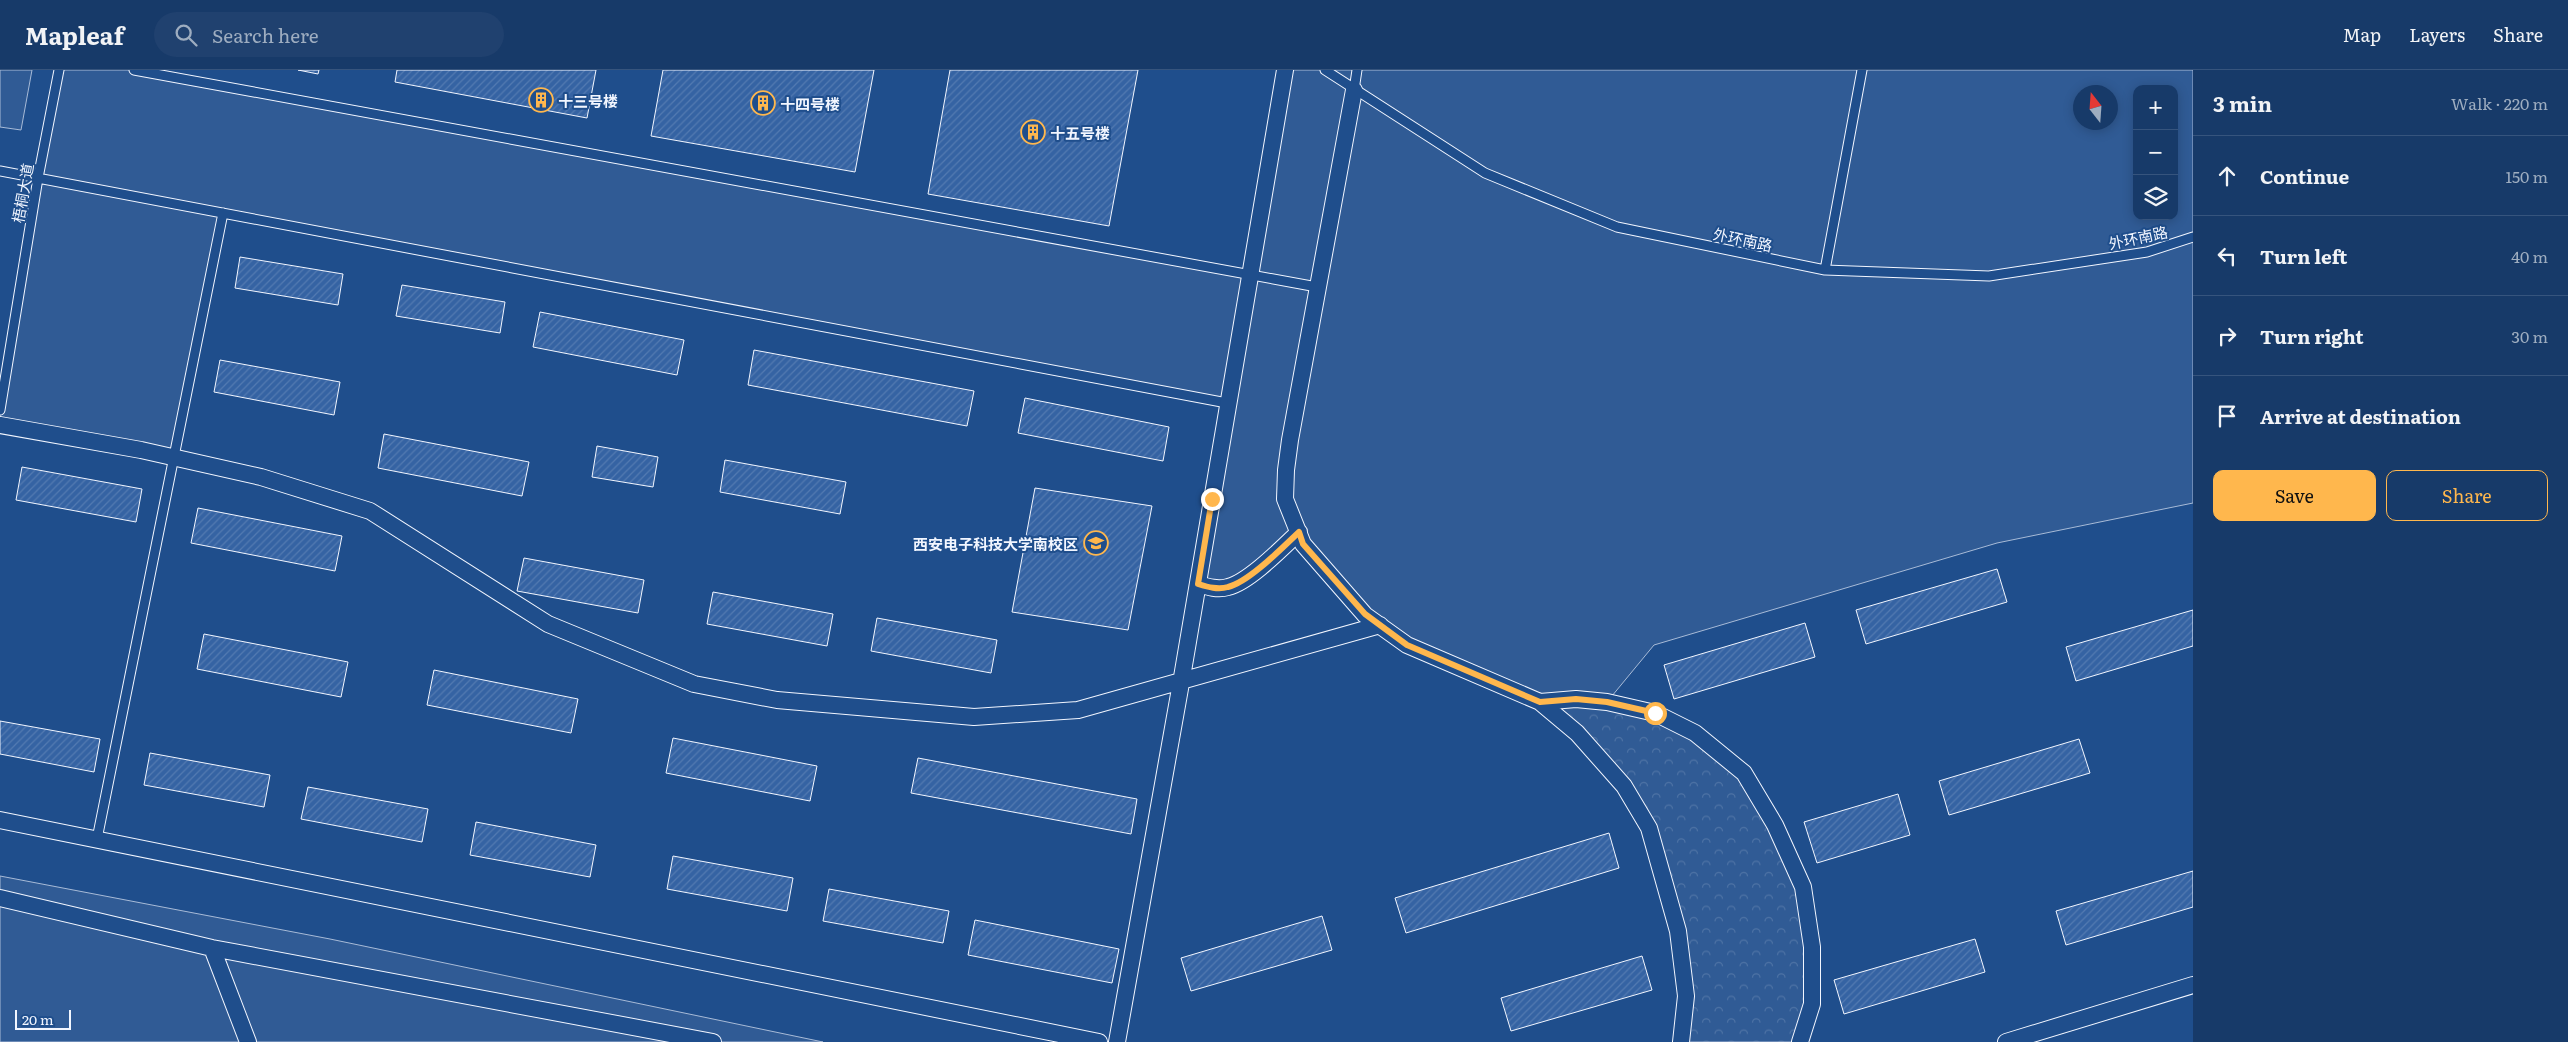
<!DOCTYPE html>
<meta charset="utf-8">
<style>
:root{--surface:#173a69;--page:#20416f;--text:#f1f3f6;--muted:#9eadc0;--line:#36547d;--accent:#ffb74d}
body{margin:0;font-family:Literata,"Noto Sans SC",serif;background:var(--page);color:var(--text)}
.controls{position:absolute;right:15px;top:15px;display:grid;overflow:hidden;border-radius:10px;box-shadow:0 2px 12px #0003}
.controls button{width:45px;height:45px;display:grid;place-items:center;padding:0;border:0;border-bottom:1px solid var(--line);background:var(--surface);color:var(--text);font:25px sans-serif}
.compass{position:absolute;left:2073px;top:15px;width:45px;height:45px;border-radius:50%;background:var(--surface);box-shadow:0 2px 12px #0003;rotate:343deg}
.scale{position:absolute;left:15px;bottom:12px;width:56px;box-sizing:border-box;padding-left:5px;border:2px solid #f2f6ff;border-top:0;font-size:14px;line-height:18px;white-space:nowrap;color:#f2f6ff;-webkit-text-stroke:4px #1f4e8c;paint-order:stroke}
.stop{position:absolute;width:15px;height:15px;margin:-11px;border:4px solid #ffb74d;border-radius:50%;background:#fff}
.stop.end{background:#ffb74d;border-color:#fff;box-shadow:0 1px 5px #0008}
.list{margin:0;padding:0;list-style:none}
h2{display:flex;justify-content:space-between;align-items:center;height:65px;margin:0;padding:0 20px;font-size:21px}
h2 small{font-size:16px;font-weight:400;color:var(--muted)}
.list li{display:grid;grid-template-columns:32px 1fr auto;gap:15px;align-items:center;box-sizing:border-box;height:80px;padding:0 20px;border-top:1px solid var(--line)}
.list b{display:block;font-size:19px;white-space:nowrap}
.list em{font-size:16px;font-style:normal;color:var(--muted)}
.actions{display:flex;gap:10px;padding:15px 20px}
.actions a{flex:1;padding:11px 0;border:1px solid var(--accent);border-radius:10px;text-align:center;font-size:18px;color:var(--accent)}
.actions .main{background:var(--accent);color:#111}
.icon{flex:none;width:28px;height:28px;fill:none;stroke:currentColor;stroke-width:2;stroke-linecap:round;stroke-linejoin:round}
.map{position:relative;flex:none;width:2193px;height:972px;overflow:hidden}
header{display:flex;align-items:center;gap:30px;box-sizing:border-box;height:70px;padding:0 25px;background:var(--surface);border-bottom:1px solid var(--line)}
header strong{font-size:24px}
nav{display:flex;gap:28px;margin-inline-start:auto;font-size:18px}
.search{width:350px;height:45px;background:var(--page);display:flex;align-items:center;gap:12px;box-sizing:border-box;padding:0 18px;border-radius:28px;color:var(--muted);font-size:19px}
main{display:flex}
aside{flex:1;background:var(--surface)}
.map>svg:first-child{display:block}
.built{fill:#305b95;stroke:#a8bbd7;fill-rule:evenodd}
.forest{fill:url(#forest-crowns);stroke:#a8bbd7}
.building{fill:url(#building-hatch);stroke:#f2f6ff}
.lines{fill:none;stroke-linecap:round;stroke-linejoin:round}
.service-casing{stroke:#f2f6ff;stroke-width:11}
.minor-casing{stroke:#f2f6ff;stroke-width:18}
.service{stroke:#1f4e8c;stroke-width:9}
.minor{stroke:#1f4e8c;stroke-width:16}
.route{stroke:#ffb74d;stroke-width:6}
.labels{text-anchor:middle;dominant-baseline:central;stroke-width:4;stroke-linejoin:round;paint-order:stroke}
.poi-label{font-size:15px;font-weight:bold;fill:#f2f6ff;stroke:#1f4e8c;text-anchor:start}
.street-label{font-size:15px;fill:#f2f6ff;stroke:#1f4e8c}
</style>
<header>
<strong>Mapleaf</strong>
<div class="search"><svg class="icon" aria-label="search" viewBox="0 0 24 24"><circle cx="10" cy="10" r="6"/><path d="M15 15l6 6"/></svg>Search here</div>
<nav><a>Map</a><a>Layers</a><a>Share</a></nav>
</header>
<main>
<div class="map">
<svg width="2193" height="972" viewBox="0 0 2193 972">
<defs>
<pattern id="forest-crowns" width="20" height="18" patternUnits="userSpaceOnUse" patternTransform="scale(1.25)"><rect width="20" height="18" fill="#305b95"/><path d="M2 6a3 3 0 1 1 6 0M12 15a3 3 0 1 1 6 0" fill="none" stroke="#4e73a5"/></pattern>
<pattern id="building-hatch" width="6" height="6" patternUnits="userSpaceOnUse" patternTransform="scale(1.25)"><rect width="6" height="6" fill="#3563a3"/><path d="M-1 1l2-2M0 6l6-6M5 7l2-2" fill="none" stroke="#537ab1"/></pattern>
</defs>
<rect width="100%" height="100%" fill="#1f4e8c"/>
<path class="built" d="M0 0H32L21 60 0 57Z
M59 0H134L1250 204 1285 0H2193V433L1997 473 1654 575 1607 632H1540L1485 608 1365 545 1299 462 1246 507 1198 514 1227 334 224 143 174 387 0 355V340ZM2137 19H2174V146H2137ZM2080 22H2110V52H2080Z
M0 806 330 869 823 972H0Z"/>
<path class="forest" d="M1540 632 1661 646 1744 703 1793 796 1812 877 1800 972H1681L1686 926 1662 798 1624 716Z"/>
<path class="building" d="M298 0H319L318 4Z
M397 0H596L587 48 395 12Z
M663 0H874L855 102 651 66Z
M950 0H1138L1109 156 928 124Z
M240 187 343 204 338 235 235 218Z
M402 215 505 232 500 263 396 246Z
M540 242 684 270 677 305 533 277Z
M754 280 974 321 967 356 748 315Z
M220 290 340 312 334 345 214 322Z
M1025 328 1169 357 1163 391 1018 363Z
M384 364 529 392 522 426 378 398Z
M597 376 658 387 653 417 592 407Z
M725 390 846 412 840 444 720 422Z
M22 397 142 419 136 452 16 430Z
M1035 418 1152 436 1128 560 1012 542Z
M198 438 342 466 335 501 191 473Z
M524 488 644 510 638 543 517 521Z
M1997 499 2007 532 1866 574 1856 540Z
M713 522 833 544 827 576 707 554Z
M2193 540V576L2076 611 2066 577Z
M877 548 997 570 991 603 871 581Z
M1805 553 1815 587 1674 629 1664 595Z
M204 564 348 592 341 627 197 599Z
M434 600 578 629 571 663 427 635Z
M0 651 100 669 94 702 0 684Z
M673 668 817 696 810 731 666 703Z
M2079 669 2090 703 1949 745 1939 711Z
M150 683 270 705 264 737 144 715Z
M918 688 1137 729 1131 764 911 723Z
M308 717 428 739 422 772 301 749Z
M1898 724 1910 765 1817 793 1804 752Z
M476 752 596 775 590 807 470 785Z
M1609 763 1619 798 1406 863 1395 828Z
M673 786 793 808 787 841 667 819Z
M2193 801V837L2066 875 2056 841Z
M829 819 949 841 943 873 823 851Z
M1322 846 1332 880 1191 921 1181 888Z
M975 850 1119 879 1112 913 968 885Z
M1975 869 1985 902 1844 944 1834 910Z
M1642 886 1652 920 1511 961 1501 928Z"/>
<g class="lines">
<g class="service-casing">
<path id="service" d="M134 0 1317 217
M1325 0 1485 103 1617 157 1825 200 1989 206 2147 182 2193 167
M1354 20 1357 0
M0 101 1227 333
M1825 200 1862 0
M0 340 38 108 59 0
M97 769 223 143"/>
</g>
<g class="minor-casing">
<path id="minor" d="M1354 20 1290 370 1286 400 1285 429 1303 474 1365 545 1407 575 1540 632 1577 663 1624 716 1649 758 1678 861 1686 926 1681 972
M0 355 141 380 261 407 370 441 548 554 694 614 777 630 974 647 1078 640 1380 555
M1198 514C1208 517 1218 520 1228 517 1249 512 1283 477 1299 462
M1540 632 1576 629 1607 632 1655 643 1695 663 1744 703 1775 755 1803 817 1812 877V934L1800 972
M0 750 1099 972
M0 828 212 878 713 972
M212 878 248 972
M1117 972 1181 613 1285 0
M2006 972 2193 915"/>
</g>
<use href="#service" class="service"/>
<use href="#minor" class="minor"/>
</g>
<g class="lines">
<path class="route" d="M1212 429 1198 514C1208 517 1218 520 1228 517 1249 512 1283 477 1299 462L1303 474 1365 544 1407 575 1540 632 1576 629 1607 632 1655 643"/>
</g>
<defs>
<g id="building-ring" transform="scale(1.25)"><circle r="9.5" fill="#1f4e8c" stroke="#ffb74d" stroke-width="1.5"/><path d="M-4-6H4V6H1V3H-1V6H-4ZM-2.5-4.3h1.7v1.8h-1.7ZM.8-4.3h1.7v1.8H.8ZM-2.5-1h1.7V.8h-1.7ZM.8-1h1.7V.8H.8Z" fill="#ffb74d"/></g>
<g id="university-ring" transform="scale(1.25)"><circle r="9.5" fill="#1f4e8c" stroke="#ffb74d" stroke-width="1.5"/><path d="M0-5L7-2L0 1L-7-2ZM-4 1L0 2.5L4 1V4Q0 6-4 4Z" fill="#ffb74d"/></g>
</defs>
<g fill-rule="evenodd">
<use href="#building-ring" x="541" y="30"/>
<use href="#building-ring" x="763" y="33"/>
<use href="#building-ring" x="1033" y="62"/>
<use href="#university-ring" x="1096" y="473"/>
</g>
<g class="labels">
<g class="poi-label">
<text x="558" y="30">十三号楼</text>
<text x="780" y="33">十四号楼</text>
<text x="1050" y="62">十五号楼</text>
<text x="1078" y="473" text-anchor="end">西安电子科技大学南校区</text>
</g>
<g class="street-label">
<text transform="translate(22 123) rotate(-80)">梧桐大道</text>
<text transform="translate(2138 167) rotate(-12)">外环南路</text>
<text transform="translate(1743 169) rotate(12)">外环南路</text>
</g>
</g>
</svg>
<div class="controls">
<button>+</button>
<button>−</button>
<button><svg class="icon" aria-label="layers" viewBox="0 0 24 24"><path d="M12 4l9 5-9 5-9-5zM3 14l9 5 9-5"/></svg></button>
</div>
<svg class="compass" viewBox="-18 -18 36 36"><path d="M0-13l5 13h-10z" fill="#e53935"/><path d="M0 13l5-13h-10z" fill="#9eadc0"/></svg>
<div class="scale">20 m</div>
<div class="stop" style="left:1655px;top:643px"></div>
<div class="stop end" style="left:1212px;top:429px"></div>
</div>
<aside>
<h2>3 min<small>Walk · 220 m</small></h2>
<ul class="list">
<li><svg class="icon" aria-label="ahead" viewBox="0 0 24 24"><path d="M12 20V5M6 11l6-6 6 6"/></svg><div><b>Continue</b></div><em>150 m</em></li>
<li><svg class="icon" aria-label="left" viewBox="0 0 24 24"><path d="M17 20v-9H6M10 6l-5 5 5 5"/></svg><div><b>Turn left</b></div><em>40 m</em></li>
<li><svg class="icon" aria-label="right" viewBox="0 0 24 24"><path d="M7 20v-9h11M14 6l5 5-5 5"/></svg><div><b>Turn right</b></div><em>30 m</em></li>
<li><svg class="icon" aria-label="arrive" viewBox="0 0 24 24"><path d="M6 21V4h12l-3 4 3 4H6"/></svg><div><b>Arrive at destination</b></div></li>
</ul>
<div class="actions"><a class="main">Save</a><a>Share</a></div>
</aside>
</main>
